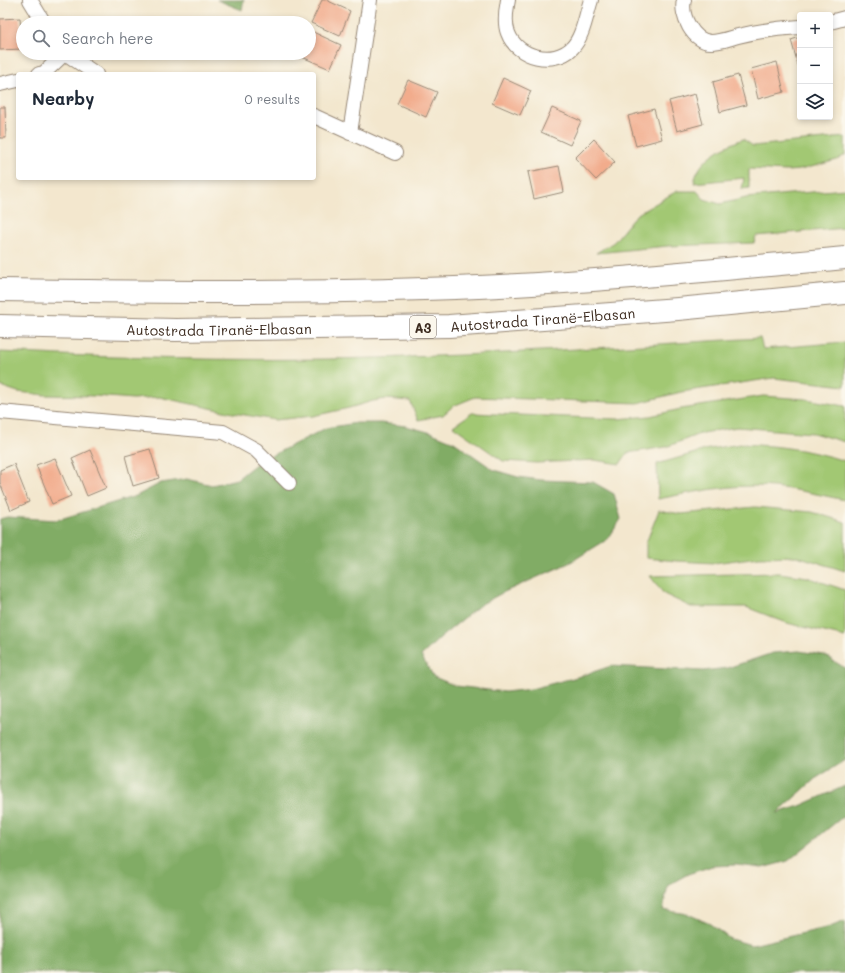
<!DOCTYPE html>
<meta charset="utf-8">
<style>
:root{--surface:#fff;--page:#f2f2f3;--text:#1f2937;--muted:#747a83;--line:#e0e1e3}
body{margin:0;font-family:Mali,sans-serif;background:var(--page);color:var(--text)}
.controls{position:absolute;right:12px;top:12px;display:grid;overflow:hidden;border-radius:4px;box-shadow:0 2px 6px #0003}
.controls button{width:36px;height:36px;display:grid;place-items:center;padding:0;border:0;border-bottom:1px solid var(--line);background:var(--surface);color:var(--text);font:20px sans-serif}
.list{margin:0;padding:0;list-style:none}
h2{display:flex;justify-content:space-between;align-items:center;height:52px;margin:0;padding:0 16px;font-size:17px}
h2 small{font-size:13px;font-weight:400;color:var(--muted)}
.icon{flex:none;width:22px;height:22px;fill:none;stroke:currentColor;stroke-width:2;stroke-linecap:round;stroke-linejoin:round}
.map{position:relative;flex:none;width:845px;height:973px;overflow:hidden}
.search{position:absolute;background:var(--surface);box-shadow:0 2px 6px #0003;left:16px;top:16px;width:300px;height:44px;display:flex;align-items:center;gap:10px;box-sizing:border-box;padding:0 14px;border-radius:22px;color:var(--muted);font-size:15px}
.panel{position:absolute;background:var(--surface);box-shadow:0 2px 6px #0003;left:16px;top:72px;width:300px;height:108px;border-radius:4px}
.map>svg:first-child{display:block}
.green{fill:#a2c873;stroke:#6e7948}
.forest{fill:#81ac65;stroke:#5e6b42}
.building{fill:#f2ac8c}
.lines{fill:none;stroke-linecap:round;stroke-linejoin:round}
.street-casing{stroke:#978876;stroke-width:16}
.highway-casing{stroke:#978876;stroke-width:24}
.street{stroke:#fff;stroke-width:14}
.highway{stroke:#fff;stroke-width:22}
.labels{text-anchor:middle;dominant-baseline:central;stroke-width:3.5;stroke-linejoin:round;paint-order:stroke}
.shield{fill:#fbf7ec;stroke:#75685c;stroke-width:1}
.shield-label{font-size:13px;font-weight:bold;fill:#3b2a1e}
.street-label{font-size:14px;fill:#3b2a1e;stroke:#fbf7ec}
</style>
<div class="map">
<svg width="845" height="973" viewBox="0 0 845 973">
<rect width="100%" height="100%" fill="#fbf7ec"/>
<filter id="ink" filterUnits="userSpaceOnUse"><feTurbulence type="fractalNoise" baseFrequency=".025" numOctaves="2"/><feDisplacementMap in="SourceGraphic" scale="8" xChannelSelector="R" yChannelSelector="G"/><feConvolveMatrix kernelMatrix="1 2 1 2 8 2 1 2 1" color-interpolation-filters="sRGB"/></filter>
<filter id="wash" filterUnits="userSpaceOnUse"><feTurbulence type="fractalNoise" baseFrequency=".012" numOctaves="4" result="noise"/><feDisplacementMap in="SourceGraphic" scale="16" xChannelSelector="R" yChannelSelector="G"/><feGaussianBlur stdDeviation="0.9" result="paint"/><feColorMatrix in="noise" values="0 0 0 0 0 0 0 0 0 0 0 0 0 0 0 0 0 1.4 0 .05"/><feComposite in="paint" operator="in"/></filter>
<g filter="url(#wash)">
<rect width="100%" height="100%" fill="#f3e7ce"/>
<path class="green" d="M845 137V155L837 160 800 170 787 171 749 169V188L742 189 744 178 694 183C698 159 722 147 743 139L753 146Z
M845 189V228L756 236 754 243 668 246 596 253 614 242 636 215 677 191H697L704 199 720 204 746 198Z
M760 338 763 349 845 342V386L774 378 681 392 638 403 475 397 453 406 443 415 418 420 410 401 386 399 373 401 349 408 313 416 275 420 233 413 159 397 133 399 95 396 45 395 18 392 0 386V352C145 360 290 362 436 356 544 352 652 344 760 338Z
M763 396 806 399 845 406V442L813 433 737 427 702 433 666 447 627 453 620 464 594 460 537 463 503 461 453 426 472 413 617 419 650 416 681 409Z
M741 444C780 446 807 449 845 461V500C815 494 784 486 753 486 722 486 689 493 658 499L657 464 709 449Z
M755 507 812 512 845 522V571L797 556 759 557 714 563 676 561 646 558V543L659 510 681 514Z
M779 573 807 577 845 590V637L787 623 746 607H691L664 594 650 576Z"/>
<path class="forest" d="M217 0H244L242 10Z
M356 423H381L406 426 432 433 454 442 494 470 518 477 541 480 593 482 614 494 621 519 608 539 569 563 502 593 480 605 441 637 421 656 434 677 456 686 505 692 531 689 581 676 611 666 703 671 727 668 773 653 799 651 824 655 845 668V760L815 779 777 813 800 806 845 786V815L788 861 762 868 737 865 712 866 688 874 668 885 663 910 688 914 710 924 730 939 752 945 830 927 845 921V973H0V519L7 517 57 520 136 496 161 483 187 479 212 485 237 479 257 463 326 428Z"/>
<g id="blocks">
<path class="building" d="M322 0H326L350 11 340 36 311 23Z
M20 18 22 49 0 50V19Z
M313 32 341 45 330 69 302 57 304 53H309V41Z
M800 37V72L791 40Z
M777 62 784 92 758 99 751 69Z
M738 75 746 105 720 112 713 82Z
M503 78 531 91 520 115 492 103Z
M408 80 437 92 426 117 397 104Z
M695 94 703 124 677 131 669 101Z
M0 107H5L6 138H0Z
M552 108 581 121 570 145 541 132Z
M654 109 662 139 636 146 628 116Z
M594 139 615 162 596 180 575 158Z
M559 166 564 192 534 199 528 172Z
M150 449 159 478 133 486 125 456Z
M90 450 106 488 87 496 72 458Z
M55 458 71 496 52 504 36 465Z
M14 464 29 502 11 510 0 483V470Z"/>
</g>
</g>
<g filter="url(#ink)">
<use href="#blocks" fill-opacity="0" stroke="#978876" stroke-width="1"/>
<g class="lines">
<g class="street-casing">
<path id="street" d="M30 0 44 23
M508 0C506 10 504 23 508 33 517 58 554 66 572 48 583 37 586 15 591 0
M684 0C680 15 693 42 711 42 720 42 730 38 738 36 759 31 779 28 800 27
M830 22 845 18
M65 53 96 74
M39 74 44 73 65 53
M0 84 18 80
M314 116 395 153
M350 133 370 0
M0 412 223 432 256 450 289 483"/>
</g>
<g class="highway-casing">
<g id="highway">
<path d="M0 290C152 292 303 294 455 288 585 283 715 270 845 258"/>
<path id="s1" d="M0 326 176 330 449 326 678 309 845 293"/>
</g>
</g>
<use href="#street" class="street"/>
<use href="#highway" class="highway"/>
</g>
</g>
<g class="labels">
<rect class="shield" x="410" y="316" width="26" height="22" rx="3"/>
<g class="shield-label">
<text x="423" y="327">A3</text>
</g>
<g class="street-label">
<text stroke="none"><textPath href="#s1" startOffset="543">Autostrada Tiranë-Elbasan</textPath></text>
<text stroke="none"><textPath href="#s1" startOffset="219">Autostrada Tiranë-Elbasan</textPath></text>
</g>
</g>
</svg>
<div class="controls">
<button>+</button>
<button>−</button>
<button><svg class="icon" aria-label="layers" viewBox="0 0 24 24"><path d="M12 4l9 5-9 5-9-5zM3 14l9 5 9-5"/></svg></button>
</div>
<div class="search"><svg class="icon" aria-label="search" viewBox="0 0 24 24"><circle cx="10" cy="10" r="6"/><path d="M15 15l6 6"/></svg>Search here</div>
<section class="panel">
<h2>Nearby<small>0 results</small></h2>
<ul class="list">
</ul>
</section>
</div>
